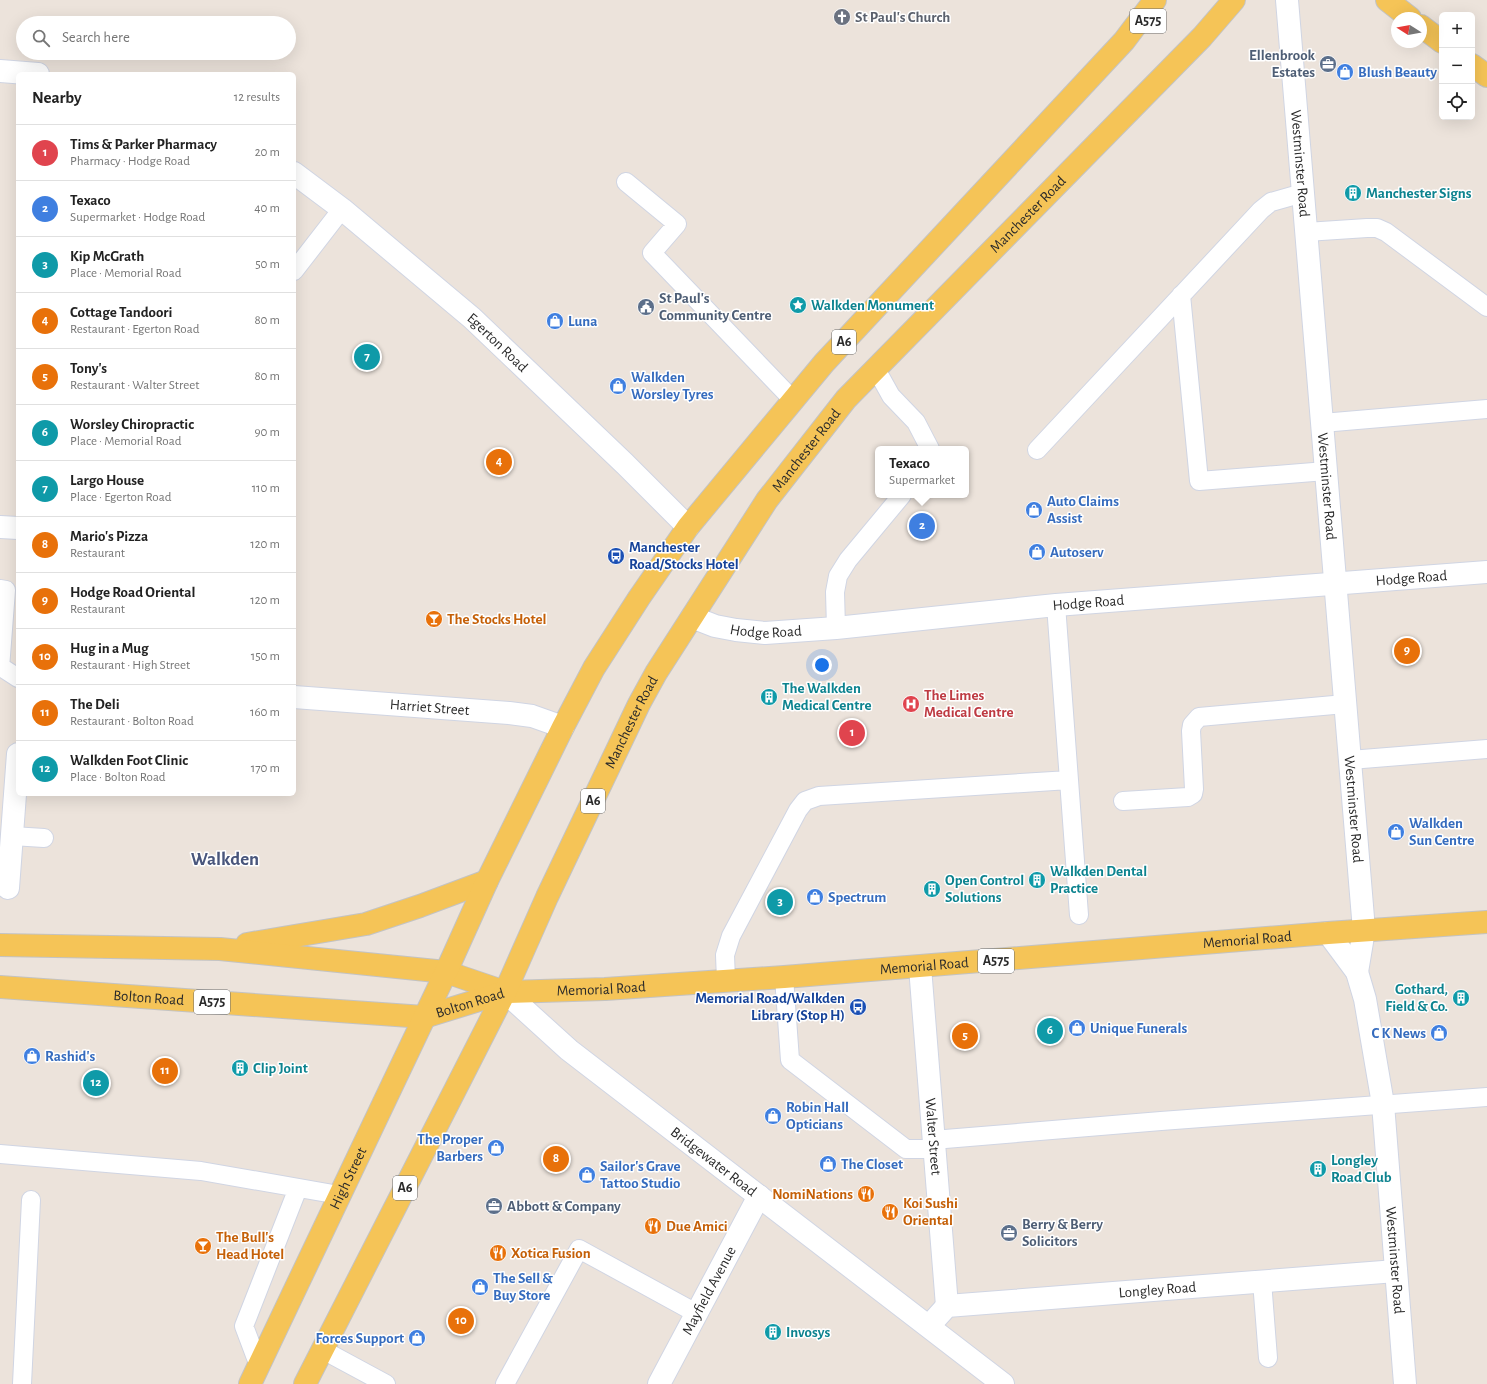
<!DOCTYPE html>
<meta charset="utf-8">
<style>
:root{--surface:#fff;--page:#f6f6f6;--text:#222;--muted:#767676;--line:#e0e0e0;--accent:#356bff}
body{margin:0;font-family:"Alegreya Sans",sans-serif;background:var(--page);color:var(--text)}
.controls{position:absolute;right:12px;top:12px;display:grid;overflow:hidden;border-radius:6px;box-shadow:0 4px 16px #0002}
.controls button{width:36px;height:36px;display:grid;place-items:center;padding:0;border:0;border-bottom:1px solid var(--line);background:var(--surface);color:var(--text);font:20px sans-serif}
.compass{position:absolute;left:1391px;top:12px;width:36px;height:36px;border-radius:50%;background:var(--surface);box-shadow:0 4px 16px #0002;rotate:281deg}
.you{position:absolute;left:822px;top:665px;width:14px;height:14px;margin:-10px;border:3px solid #fff;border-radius:50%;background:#1a73e8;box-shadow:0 0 0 6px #1a73e833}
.badge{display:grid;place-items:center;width:26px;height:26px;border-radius:50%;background:var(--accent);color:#fff;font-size:13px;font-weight:700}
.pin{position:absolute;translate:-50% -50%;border:2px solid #fff;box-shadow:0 1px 4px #0006}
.popup{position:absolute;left:875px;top:446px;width:94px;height:52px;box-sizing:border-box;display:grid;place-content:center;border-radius:6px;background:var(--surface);filter:drop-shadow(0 1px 3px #0005);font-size:13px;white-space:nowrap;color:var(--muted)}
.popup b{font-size:15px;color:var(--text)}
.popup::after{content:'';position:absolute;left:50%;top:100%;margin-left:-8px;border:8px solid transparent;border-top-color:var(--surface)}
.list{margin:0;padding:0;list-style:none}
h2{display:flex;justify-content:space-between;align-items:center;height:52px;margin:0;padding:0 16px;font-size:17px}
h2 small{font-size:13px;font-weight:400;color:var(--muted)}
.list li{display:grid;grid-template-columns:26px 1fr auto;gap:12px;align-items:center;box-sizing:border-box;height:56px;padding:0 16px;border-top:1px solid var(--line)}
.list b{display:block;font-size:15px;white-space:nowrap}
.list p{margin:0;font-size:13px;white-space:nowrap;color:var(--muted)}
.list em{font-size:13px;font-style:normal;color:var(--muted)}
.icon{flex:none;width:22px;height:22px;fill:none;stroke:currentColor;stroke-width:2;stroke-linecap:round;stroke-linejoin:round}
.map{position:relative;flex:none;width:1487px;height:1384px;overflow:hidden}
.search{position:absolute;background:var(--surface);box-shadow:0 4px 16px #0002;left:16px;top:16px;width:280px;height:44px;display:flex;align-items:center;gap:10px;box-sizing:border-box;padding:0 14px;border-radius:22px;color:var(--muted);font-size:15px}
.panel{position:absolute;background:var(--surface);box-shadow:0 4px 16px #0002;left:16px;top:72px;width:280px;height:724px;border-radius:6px}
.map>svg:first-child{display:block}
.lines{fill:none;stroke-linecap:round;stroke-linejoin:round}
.service-casing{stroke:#d0d5e3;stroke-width:20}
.minor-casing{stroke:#d0d5e3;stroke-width:24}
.secondary-casing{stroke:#d0d5e3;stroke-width:24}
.primary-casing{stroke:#c3c3c3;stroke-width:24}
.service{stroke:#fff;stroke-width:18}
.minor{stroke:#fff;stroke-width:22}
.secondary{stroke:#fff;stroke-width:22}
.primary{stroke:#f5c457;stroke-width:22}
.labels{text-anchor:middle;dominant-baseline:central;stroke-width:3;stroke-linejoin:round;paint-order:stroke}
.shield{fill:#fff;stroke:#6a6a6a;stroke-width:1}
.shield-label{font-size:14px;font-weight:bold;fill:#2a2a2a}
.worship-label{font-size:15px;font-weight:bold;fill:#5b616d;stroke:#fff;text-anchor:start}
.service-label{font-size:15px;font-weight:bold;fill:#4e5e75;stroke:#fff;text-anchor:start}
.shop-label{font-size:15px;font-weight:bold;fill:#366cbe;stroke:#fff;text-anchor:start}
.street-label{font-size:15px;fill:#2a2a2a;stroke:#fff}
.culture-label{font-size:15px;font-weight:bold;fill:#0d838f;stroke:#fff;text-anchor:start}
.transit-label{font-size:15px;font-weight:bold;fill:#164399;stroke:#fff;text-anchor:start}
.food-label{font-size:15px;font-weight:bold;fill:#c56008;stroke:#fff;text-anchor:start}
.health-label{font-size:15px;font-weight:bold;fill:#be3a42;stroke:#fff;text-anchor:start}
.district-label{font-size:19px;font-weight:bold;fill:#49567c;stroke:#fff}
</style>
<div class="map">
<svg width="1487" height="1384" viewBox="0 0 1487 1384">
<rect width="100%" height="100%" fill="#ece3db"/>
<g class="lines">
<g class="service-casing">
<path id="service" d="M626 182 677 224 652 253 793 400
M1306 232 1367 228H1377L1386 232 1487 307
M294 271 342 209
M1181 295 1199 481 1326 471
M876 369 891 396 916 422 930 449
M1322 423 1487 409
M1037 450 1261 210 1271 202 1303 193
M0 589 6 590 0 668
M1056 605 1079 915
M836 628 835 592 838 576 848 560 902 495
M1 667 18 678
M1350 760 1487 749
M1123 801 1188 797 1193 794 1194 789 1191 731 1192 725 1199 717 1345 704
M12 836 44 838
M784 977 790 1060 906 1149H934
M726 980 725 955 731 936 798 810 805 801 819 796 1069 780
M933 1140 1161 1121 1487 1097
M0 1154 201 1171 339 1195
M1262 1281 1268 1358
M323 1350 386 1384
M259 1366 244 1326 298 1188
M22 1384 31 1200
M505 1384 579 1249 696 1313"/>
</g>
<g class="minor-casing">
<g id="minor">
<path id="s1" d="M1287 0 1364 930"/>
<path d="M0 71 38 74"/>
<path id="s2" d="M294 173 342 209 472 318 625 464 688 527"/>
<path d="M0 527 18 528"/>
<path id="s3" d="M692 617 715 626 736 630 765 633 836 628 1056 605 1487 572"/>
<path id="s4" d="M294 697 509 713 532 716 563 727"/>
<path d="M8 888 18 754"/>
<path id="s5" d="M920 967 947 1306"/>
<path id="s6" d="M929 1326 947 1306 1396 1271"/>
<path id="s7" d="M659 1384 759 1196"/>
</g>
</g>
<g class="secondary-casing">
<g id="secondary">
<path id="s8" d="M1328 933 1357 972 1365 999 1383 1104 1405 1384"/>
<path d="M1357 972 1364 930"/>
<path id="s9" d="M505 992 569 1050 1003 1384"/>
</g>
</g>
<g class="primary-casing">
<g id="primary">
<path d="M1387 0 1410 18"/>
<path d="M1421 26 1442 42"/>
<path d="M1472 65 1487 76"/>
<path d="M247 944 366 924 420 906 487 881"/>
<path d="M0 945 220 949 446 972 505 992"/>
<path id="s10" d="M0 987 424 1017 505 992 605 989 784 977 1328 933 1487 922"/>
<path id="s11" d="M250 1384 446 972 487 881 563 727 594 668 639 598 688 527 824 363 1124 41 1155 0"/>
<path id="s12" d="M305 1384 505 992 547 897 639 704 656 673 767 500 846 399 1202 37 1234 0"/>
</g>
</g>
<use href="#service" class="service"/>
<use href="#minor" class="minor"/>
<use href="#secondary" class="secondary"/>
<use href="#primary" class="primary"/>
</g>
<defs>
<g id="church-disc" transform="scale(0.9)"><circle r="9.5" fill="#6b7280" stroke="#fff"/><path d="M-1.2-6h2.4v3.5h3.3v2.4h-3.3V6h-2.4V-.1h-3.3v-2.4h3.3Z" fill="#fff"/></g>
<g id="office-disc" transform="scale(0.9)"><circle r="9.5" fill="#5c6f8a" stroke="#fff"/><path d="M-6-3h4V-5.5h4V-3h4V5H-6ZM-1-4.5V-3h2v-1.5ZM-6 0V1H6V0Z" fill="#fff"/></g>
<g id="shop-disc" transform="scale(0.9)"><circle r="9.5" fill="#3f7fe0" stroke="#fff"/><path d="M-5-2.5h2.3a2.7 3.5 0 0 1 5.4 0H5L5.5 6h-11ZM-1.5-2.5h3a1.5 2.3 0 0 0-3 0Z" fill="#fff"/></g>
<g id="building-disc" transform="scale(0.9)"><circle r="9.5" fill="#0f9aa8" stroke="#fff"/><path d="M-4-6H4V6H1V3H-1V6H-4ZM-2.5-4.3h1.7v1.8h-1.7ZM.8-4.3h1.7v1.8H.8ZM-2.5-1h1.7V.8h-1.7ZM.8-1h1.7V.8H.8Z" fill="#fff"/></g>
<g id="sight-disc" transform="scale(0.9)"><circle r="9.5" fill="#0f9aa8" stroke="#fff"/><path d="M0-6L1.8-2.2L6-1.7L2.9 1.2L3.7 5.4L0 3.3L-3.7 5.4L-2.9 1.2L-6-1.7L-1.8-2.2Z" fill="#fff"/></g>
<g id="civic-disc" transform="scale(0.9)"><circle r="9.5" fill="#5c6f8a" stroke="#fff"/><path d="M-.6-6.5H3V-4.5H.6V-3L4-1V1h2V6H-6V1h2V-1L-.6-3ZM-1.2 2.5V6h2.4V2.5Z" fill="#fff"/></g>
<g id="bus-disc" transform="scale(0.9)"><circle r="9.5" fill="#1a4fb4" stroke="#fff"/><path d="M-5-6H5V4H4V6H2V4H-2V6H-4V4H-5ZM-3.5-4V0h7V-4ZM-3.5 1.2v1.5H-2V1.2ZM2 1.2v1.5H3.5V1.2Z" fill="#fff"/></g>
<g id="bar-disc" transform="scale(0.9)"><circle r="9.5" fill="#e8710a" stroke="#fff"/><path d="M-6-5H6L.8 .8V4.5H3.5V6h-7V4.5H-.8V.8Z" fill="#fff"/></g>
<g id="hospital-disc" transform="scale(0.9)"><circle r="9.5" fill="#e0444e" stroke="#fff"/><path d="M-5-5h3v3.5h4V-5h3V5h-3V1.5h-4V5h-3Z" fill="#fff"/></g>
<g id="restaurant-disc" transform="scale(0.9)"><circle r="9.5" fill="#e8710a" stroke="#fff"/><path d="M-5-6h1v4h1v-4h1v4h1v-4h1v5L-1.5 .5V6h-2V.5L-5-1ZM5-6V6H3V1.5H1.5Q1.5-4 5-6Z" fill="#fff"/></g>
</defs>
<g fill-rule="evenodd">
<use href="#church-disc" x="842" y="17"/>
<use href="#office-disc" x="1328" y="64"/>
<use href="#shop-disc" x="1345" y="72"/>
<use href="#building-disc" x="1353" y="193"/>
<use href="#sight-disc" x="798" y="305"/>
<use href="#civic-disc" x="646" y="307"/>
<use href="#shop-disc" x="555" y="321"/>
<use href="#shop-disc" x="618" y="386"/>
<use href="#shop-disc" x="1034" y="510"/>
<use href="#shop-disc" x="1037" y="552"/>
<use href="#bus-disc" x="616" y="556"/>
<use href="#bar-disc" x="434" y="619"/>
<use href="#building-disc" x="769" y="697"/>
<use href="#hospital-disc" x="911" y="704"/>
<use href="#shop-disc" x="1396" y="832"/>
<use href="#building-disc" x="1037" y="880"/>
<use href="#building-disc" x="932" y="889"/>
<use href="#shop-disc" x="815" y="897"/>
<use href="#building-disc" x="1461" y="998"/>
<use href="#bus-disc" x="858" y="1007"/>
<use href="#shop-disc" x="1077" y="1028"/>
<use href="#shop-disc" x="1439" y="1033"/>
<use href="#shop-disc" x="32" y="1056"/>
<use href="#building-disc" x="240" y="1068"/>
<use href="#shop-disc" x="773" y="1116"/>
<use href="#shop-disc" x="496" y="1148"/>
<use href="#shop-disc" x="828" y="1164"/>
<use href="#building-disc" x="1318" y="1169"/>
<use href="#shop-disc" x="587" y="1175"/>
<use href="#restaurant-disc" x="866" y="1194"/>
<use href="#office-disc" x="494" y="1206"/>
<use href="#restaurant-disc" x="890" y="1212"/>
<use href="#restaurant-disc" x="653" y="1226"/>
<use href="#office-disc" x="1009" y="1233"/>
<use href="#bar-disc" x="203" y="1246"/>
<use href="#restaurant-disc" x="498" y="1253"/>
<use href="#shop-disc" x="480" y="1287"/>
<use href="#building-disc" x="773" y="1332"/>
<use href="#shop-disc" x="417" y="1338"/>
</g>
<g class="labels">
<g class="shield">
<rect x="1130" y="9" width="36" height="24" rx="3"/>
<rect x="832" y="330" width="24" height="24" rx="3"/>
<rect x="581" y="789" width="24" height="24" rx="3"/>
<rect x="978" y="949" width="36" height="24" rx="3"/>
<rect x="194" y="990" width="36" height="24" rx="3"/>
<rect x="393" y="1176" width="24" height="24" rx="3"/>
</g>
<g class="shield-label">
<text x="1148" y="21">A575</text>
<text x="844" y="342">A6</text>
<text x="593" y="801">A6</text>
<text x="996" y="961">A575</text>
<text x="212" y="1002">A575</text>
<text x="405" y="1188">A6</text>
</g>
<g class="worship-label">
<text x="855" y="17">St Paul's Church</text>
</g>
<g class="service-label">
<text x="1315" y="55" text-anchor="end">Ellenbrook<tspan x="1315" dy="17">Estates</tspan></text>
<text x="659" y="298">St Paul's<tspan x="659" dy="17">Community Centre</tspan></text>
<text x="507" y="1206">Abbott &amp; Company</text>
<text x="1022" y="1224">Berry &amp; Berry<tspan x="1022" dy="17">Solicitors</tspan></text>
</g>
<g class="shop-label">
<text x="1358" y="72">Blush Beauty</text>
<text x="568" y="321">Luna</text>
<text x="631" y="377">Walkden<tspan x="631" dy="17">Worsley Tyres</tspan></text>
<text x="1047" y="501">Auto Claims<tspan x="1047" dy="17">Assist</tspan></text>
<text x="1050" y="552">Autoserv</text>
<text x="1409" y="823">Walkden<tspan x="1409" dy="17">Sun Centre</tspan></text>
<text x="828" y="897">Spectrum</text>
<text x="1090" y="1028">Unique Funerals</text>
<text x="1426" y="1033" text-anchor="end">C K News</text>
<text x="45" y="1056">Rashid's</text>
<text x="786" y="1107">Robin Hall<tspan x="786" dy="17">Opticians</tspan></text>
<text x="483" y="1139" text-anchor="end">The Proper<tspan x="483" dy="17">Barbers</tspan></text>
<text x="841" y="1164">The Closet</text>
<text x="600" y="1166">Sailor's Grave<tspan x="600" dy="17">Tattoo Studio</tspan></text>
<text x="493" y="1278">The Sell &amp;<tspan x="493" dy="17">Buy Store</tspan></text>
<text x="404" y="1338" text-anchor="end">Forces Support</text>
</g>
<g class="street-label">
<text stroke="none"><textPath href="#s1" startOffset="164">Westminster Road</textPath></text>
<text stroke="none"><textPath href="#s12" startOffset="1386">Manchester Road</textPath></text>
<text stroke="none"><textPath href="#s2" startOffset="265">Egerton Road</textPath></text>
<text stroke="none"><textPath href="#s12" startOffset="1062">Manchester Road</textPath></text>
<text stroke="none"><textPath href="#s1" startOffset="488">Westminster Road</textPath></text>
<text stroke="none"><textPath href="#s3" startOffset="724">Hodge Road</textPath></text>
<text stroke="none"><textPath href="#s3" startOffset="400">Hodge Road</textPath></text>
<text stroke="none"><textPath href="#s3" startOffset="76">Hodge Road</textPath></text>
<text stroke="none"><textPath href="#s4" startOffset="136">Harriet Street</textPath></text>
<text stroke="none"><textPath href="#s12" startOffset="738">Manchester Road</textPath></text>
<text stroke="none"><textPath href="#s1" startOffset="812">Westminster Road</textPath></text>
<text stroke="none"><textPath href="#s10" startOffset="1254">Memorial Road</textPath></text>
<text stroke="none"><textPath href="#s10" startOffset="930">Memorial Road</textPath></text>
<text stroke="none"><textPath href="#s10" startOffset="606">Memorial Road</textPath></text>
<text stroke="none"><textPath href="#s10" startOffset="149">Bolton Road</textPath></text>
<text stroke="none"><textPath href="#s10" startOffset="473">Bolton Road</textPath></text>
<text stroke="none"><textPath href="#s5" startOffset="170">Walter Street</textPath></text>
<text stroke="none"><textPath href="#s9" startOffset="269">Bridgewater Road</textPath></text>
<text stroke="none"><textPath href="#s11" startOffset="228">High Street</textPath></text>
<text stroke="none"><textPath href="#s8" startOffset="340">Westminster Road</textPath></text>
<text stroke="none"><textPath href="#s6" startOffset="238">Longley Road</textPath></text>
<text stroke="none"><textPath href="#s7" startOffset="106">Mayfield Avenue</textPath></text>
</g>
<g class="culture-label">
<text x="1366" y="193">Manchester Signs</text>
<text x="811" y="305">Walkden Monument</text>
<text x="782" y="688">The Walkden<tspan x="782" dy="17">Medical Centre</tspan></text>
<text x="1050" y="871">Walkden Dental<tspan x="1050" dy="17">Practice</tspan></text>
<text x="945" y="880">Open Control<tspan x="945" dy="17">Solutions</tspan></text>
<text x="1448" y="989" text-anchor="end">Gothard,<tspan x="1448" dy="17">Field &amp; Co.</tspan></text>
<text x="253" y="1068">Clip Joint</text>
<text x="1331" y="1160">Longley<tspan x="1331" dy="17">Road Club</tspan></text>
<text x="786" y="1332">Invosys</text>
</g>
<g class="transit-label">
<text x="629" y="547">Manchester<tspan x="629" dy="17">Road/Stocks Hotel</tspan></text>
<text x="845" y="998" text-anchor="end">Memorial Road/Walkden<tspan x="845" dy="17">Library (Stop H)</tspan></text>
</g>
<g class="food-label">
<text x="447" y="619">The Stocks Hotel</text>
<text x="853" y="1194" text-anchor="end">NomiNations</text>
<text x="903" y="1203">Koi Sushi<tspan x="903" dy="17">Oriental</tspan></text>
<text x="666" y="1226">Due Amici</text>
<text x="216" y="1237">The Bull's<tspan x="216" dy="17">Head Hotel</tspan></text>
<text x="511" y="1253">Xotica Fusion</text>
</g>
<g class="health-label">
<text x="924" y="695">The Limes<tspan x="924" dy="17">Medical Centre</tspan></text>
</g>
<g class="district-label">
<text x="225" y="859">Walkden</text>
</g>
</g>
</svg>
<div class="controls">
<button>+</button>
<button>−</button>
<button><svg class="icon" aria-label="locate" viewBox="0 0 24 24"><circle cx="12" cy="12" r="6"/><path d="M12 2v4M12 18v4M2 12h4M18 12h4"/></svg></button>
</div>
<svg class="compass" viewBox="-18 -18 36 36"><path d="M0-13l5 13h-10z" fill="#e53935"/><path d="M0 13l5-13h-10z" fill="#767676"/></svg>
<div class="you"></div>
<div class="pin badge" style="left:852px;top:733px;background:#e0444e">1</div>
<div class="pin badge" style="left:922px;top:526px;background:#3f7fe0">2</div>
<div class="popup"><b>Texaco</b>Supermarket</div>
<div class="pin badge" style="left:780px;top:902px;background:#0f9aa8">3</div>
<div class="pin badge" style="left:499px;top:462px;background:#e8710a">4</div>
<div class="pin badge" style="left:965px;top:1036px;background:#e8710a">5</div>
<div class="pin badge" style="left:1050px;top:1031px;background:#0f9aa8">6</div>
<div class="pin badge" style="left:367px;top:357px;background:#0f9aa8">7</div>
<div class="pin badge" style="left:556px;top:1159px;background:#e8710a">8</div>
<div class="pin badge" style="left:1407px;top:651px;background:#e8710a">9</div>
<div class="pin badge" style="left:461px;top:1321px;background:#e8710a">10</div>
<div class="pin badge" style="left:165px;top:1071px;background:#e8710a">11</div>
<div class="pin badge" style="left:96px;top:1083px;background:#0f9aa8">12</div>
<div class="search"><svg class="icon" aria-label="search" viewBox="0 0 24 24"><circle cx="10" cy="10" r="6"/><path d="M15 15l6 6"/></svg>Search here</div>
<section class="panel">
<h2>Nearby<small>12 results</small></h2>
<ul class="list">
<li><span class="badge" style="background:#e0444e">1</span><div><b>Tims &amp; Parker Pharmacy</b><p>Pharmacy · Hodge Road</p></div><em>20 m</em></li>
<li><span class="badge" style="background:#3f7fe0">2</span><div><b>Texaco</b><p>Supermarket · Hodge Road</p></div><em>40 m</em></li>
<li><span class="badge" style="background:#0f9aa8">3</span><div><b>Kip McGrath</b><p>Place · Memorial Road</p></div><em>50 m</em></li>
<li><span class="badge" style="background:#e8710a">4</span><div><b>Cottage Tandoori</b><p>Restaurant · Egerton Road</p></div><em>80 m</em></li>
<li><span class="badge" style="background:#e8710a">5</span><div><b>Tony's</b><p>Restaurant · Walter Street</p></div><em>80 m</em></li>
<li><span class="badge" style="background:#0f9aa8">6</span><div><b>Worsley Chiropractic</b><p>Place · Memorial Road</p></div><em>90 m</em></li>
<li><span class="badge" style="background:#0f9aa8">7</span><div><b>Largo House</b><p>Place · Egerton Road</p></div><em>110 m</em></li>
<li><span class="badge" style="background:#e8710a">8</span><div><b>Mario's Pizza</b><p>Restaurant</p></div><em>120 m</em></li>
<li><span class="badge" style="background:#e8710a">9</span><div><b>Hodge Road Oriental</b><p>Restaurant</p></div><em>120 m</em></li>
<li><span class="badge" style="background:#e8710a">10</span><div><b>Hug in a Mug</b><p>Restaurant · High Street</p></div><em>150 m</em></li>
<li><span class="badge" style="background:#e8710a">11</span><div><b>The Deli</b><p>Restaurant · Bolton Road</p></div><em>160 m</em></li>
<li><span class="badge" style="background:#0f9aa8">12</span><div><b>Walkden Foot Clinic</b><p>Place · Bolton Road</p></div><em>170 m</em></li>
</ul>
</section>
</div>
